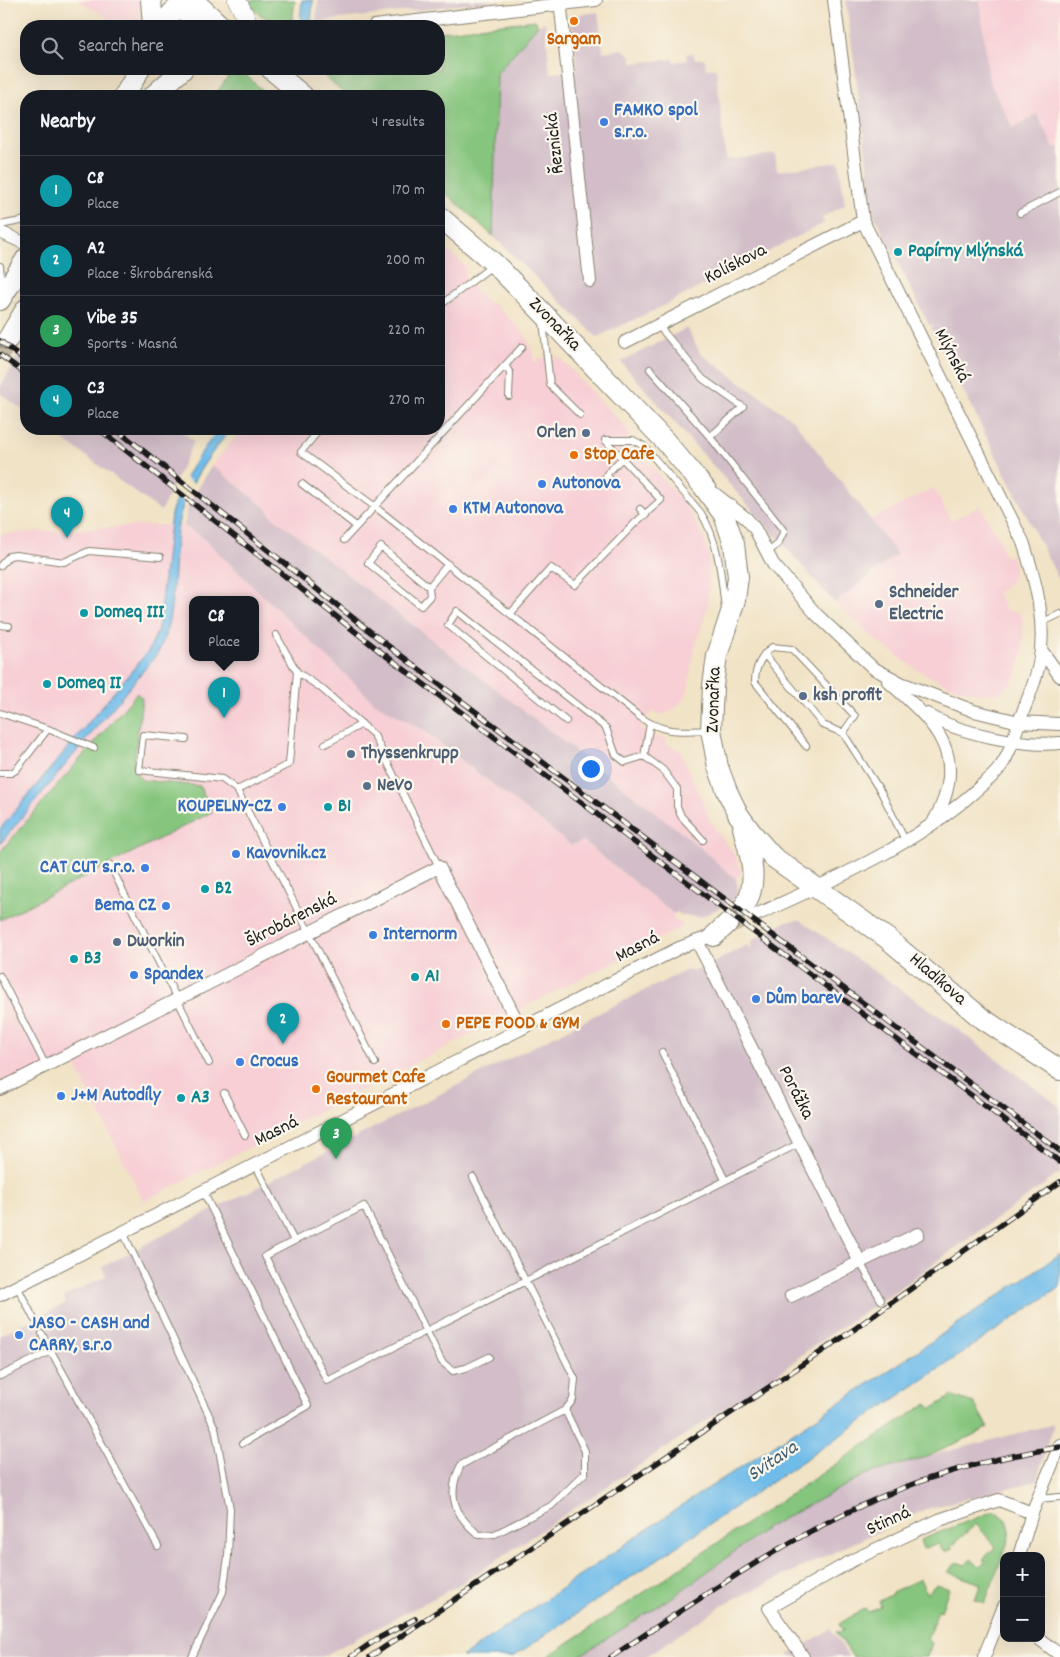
<!DOCTYPE html>
<meta charset="utf-8">
<style>
:root{--surface:#171b24;--page:#242831;--text:#f1f3f6;--muted:#9ea1a6;--line:#363941;--accent:#0f766e}
body{margin:0;font-family:Dekko,sans-serif;background:var(--page);color:var(--text)}
.controls{position:absolute;right:15px;bottom:15px;display:grid;overflow:hidden;border-radius:10px;box-shadow:0 5px 20px #0002}
.controls button{width:45px;height:45px;display:grid;place-items:center;padding:0;border:0;border-bottom:1px solid var(--line);background:var(--surface);color:var(--text);font:25px sans-serif}
.you{position:absolute;left:590px;top:768px;width:18px;height:18px;margin:-12px;border:4px solid #fff;border-radius:50%;background:#1a73e8;box-shadow:0 0 0 8px #1a73e833}
.badge{display:grid;place-items:center;width:32px;height:32px;border-radius:50%;background:var(--accent);color:#fff;font-size:16px;font-weight:700}
.pin{position:absolute;translate:-50% -41px;filter:drop-shadow(0 1px 2px #0008)}
.pin::after{content:'';position:absolute;top:26px;width:18px;height:15px;background:inherit;clip-path:polygon(0 0,100% 0,50% 100%)}
.popup{position:absolute;left:189px;top:596px;width:70px;height:65px;box-sizing:border-box;display:grid;place-content:center;border-radius:10px;background:var(--surface);filter:drop-shadow(0 1px 4px #0005);font-size:16px;white-space:nowrap;color:var(--muted)}
.popup b{font-size:19px;color:var(--text)}
.popup::after{content:'';position:absolute;left:50%;top:100%;margin-left:-10px;border:10px solid transparent;border-top-color:var(--surface)}
.list{margin:0;padding:0;list-style:none}
h2{display:flex;justify-content:space-between;align-items:center;height:65px;margin:0;padding:0 20px;font-size:21px}
h2 small{font-size:16px;font-weight:400;color:var(--muted)}
.list li{display:grid;grid-template-columns:32px 1fr auto;gap:15px;align-items:center;box-sizing:border-box;height:70px;padding:0 20px;border-top:1px solid var(--line)}
.list b{display:block;font-size:19px;white-space:nowrap}
.list p{margin:0;font-size:16px;white-space:nowrap;color:var(--muted)}
.list em{font-size:16px;font-style:normal;color:var(--muted)}
.icon{flex:none;width:28px;height:28px;fill:none;stroke:currentColor;stroke-width:2;stroke-linecap:round;stroke-linejoin:round}
.map{position:relative;flex:none;width:1060px;height:1657px;overflow:hidden}
.search{position:absolute;background:var(--surface);box-shadow:0 5px 20px #0002;left:20px;top:20px;width:425px;height:55px;display:flex;align-items:center;gap:12px;box-sizing:border-box;padding:0 18px;border-radius:20px;color:var(--muted);font-size:19px}
.panel{position:absolute;background:var(--surface);box-shadow:0 5px 20px #0002;left:20px;top:90px;width:425px;height:345px;border-radius:20px}
.map>svg:first-child{display:block}
.built{fill:#f7cfd5;fill-rule:evenodd}
.industrial{fill:#d2bdc8}
.green{fill:#85c57d;stroke:#50704c}
.water{fill:#6fbce9;stroke:#466c82}
.pier{fill:#f1e3c6}
.lines{fill:none;stroke-linecap:round;stroke-linejoin:round}
.street-tunnel{stroke:#c6bba4;stroke-width:12;stroke-dasharray:12 6;stroke-linecap:butt}
.primary-tunnel{stroke:#c6bba4;stroke-width:20;stroke-dasharray:20 10;stroke-linecap:butt}
.lane-casing{stroke:#868071;stroke-width:8}
.street-casing{stroke:#868071;stroke-width:14}
.secondary-casing{stroke:#868071;stroke-width:19}
.primary-casing{stroke:#868071;stroke-width:22}
.lane{stroke:#fff;stroke-width:6}
.street{stroke:#fff;stroke-width:12}
.secondary{stroke:#fff;stroke-width:18}
.primary{stroke:#fff;stroke-width:20}
.rail-casing{stroke:#1c1c1c;stroke-width:5.5}
.rail{stroke:#fbf7ec;stroke-width:4;stroke-dasharray:11;stroke-linecap:butt}
.food-dot{fill:#e8710a;stroke:#fbf7ec;stroke-width:2}
.shop-dot{fill:#3f7fe0;stroke:#fbf7ec;stroke-width:2}
.culture-dot{fill:#0f9aa8;stroke:#fbf7ec;stroke-width:2}
.service-dot{fill:#5c6f8a;stroke:#fbf7ec;stroke-width:2}
.labels{text-anchor:middle;dominant-baseline:central;stroke-width:4.5;stroke-linejoin:round;paint-order:stroke}
.food-label{font-size:19px;font-weight:bold;fill:#c56008;stroke:#fbf7ec;text-anchor:start}
.shop-label{font-size:19px;font-weight:bold;fill:#366cbe;stroke:#fbf7ec;text-anchor:start}
.street-label{font-size:19px;fill:#1c1c1c;stroke:#fbf7ec}
.culture-label{font-size:19px;font-weight:bold;fill:#0d838f;stroke:#fbf7ec;text-anchor:start}
.service-label{font-size:19px;font-weight:bold;fill:#4e5e75;stroke:#fbf7ec;text-anchor:start}
.water-label{font-size:20px;font-style:italic;fill:#3d5c6e;stroke:#fbf7ec}
</style>
<div class="map">
<svg width="1060" height="1657" viewBox="0 0 1060 1657">
<rect width="100%" height="100%" fill="#fbf7ec"/>
<filter id="ink" filterUnits="userSpaceOnUse"><feTurbulence type="fractalNoise" baseFrequency=".02" numOctaves="2"/><feDisplacementMap in="SourceGraphic" scale="10" xChannelSelector="R" yChannelSelector="G"/><feConvolveMatrix kernelMatrix="1 2 1 2 8 2 1 2 1" color-interpolation-filters="sRGB"/></filter>
<filter id="wash" filterUnits="userSpaceOnUse"><feTurbulence type="fractalNoise" baseFrequency=".0096" numOctaves="4" result="noise"/><feDisplacementMap in="SourceGraphic" scale="20" xChannelSelector="R" yChannelSelector="G"/><feGaussianBlur stdDeviation="1.12" result="paint"/><feColorMatrix in="noise" values="0 0 0 0 0 0 0 0 0 0 0 0 0 0 0 0 0 1.4 0 .05"/><feComposite in="paint" operator="in"/></filter>
<g filter="url(#wash)">
<rect width="100%" height="100%" fill="#f1e3c6"/>
<path class="built" d="M78 0H139L141 26H121Z
M980 0H1060V146L1054 149 1037 114 1013 128 989 81Z
M439 243 466 267 465 277 478 293 487 302 494 304 525 334 534 356V363H538V358H555L556 354 629 431 630 452 638 453 649 463 683 502 702 533 709 555 708 605 693 655 688 690 685 698 673 710 660 715 653 710 639 728 650 735 667 739 666 744 680 750 714 828 734 854 742 871 736 879 691 840 269 514 268 510 212 465 243 429H439Z
M934 488 951 521 980 506 1002 544 1000 546 1005 557 1011 555 1014 561V573L1010 583 997 592 1005 609 1019 613 1023 620V650L1017 675 1010 685 1000 693 987 695 952 687 916 669 873 638 835 603 896 554 870 520Z
M149 525 184 526 201 536 375 703 420 728 571 845 582 841 674 914 672 917 684 926 144 1201 74 1063 0 1100V534ZM193 599H255V657H193Z"/>
<path class="industrial" d="M318 0H500L316 22Z
M846 0H980L989 81 1013 128 1037 114 1054 148 1060 146V582L931 327 935 324 929 325 874 214Z
M598 12 603 52 623 49 631 56 633 63 673 59 674 62 687 60 686 54 694 53V59H705L706 69 716 68 726 160 775 154 777 171 839 162 845 205 822 217 824 223 659 308 597 337 493 236 497 73 538 25 545 22 550 73 577 70 571 16Z
M687 328 700 353 794 421 897 554 835 603 621 362Z
M26 344V412L0 393V387Z
M49 429H179L194 441 161 511Z
M212 465 268 510 269 514 691 840 736 879 738 888 735 900 701 917 684 916 676 912 674 914 583 841 571 845 420 728 375 703 201 536 184 526 188 506Z
M800 920 948 1022 1060 1107V1173L897 1290 810 1348 787 1367 459 1585 321 1657H0V1335L66 1303 63 1297 106 1276 102 1267 146 1244 615 1005 685 971 701 969 747 945 750 951 753 940 787 921Z
M1054 1424 1036 1481 926 1509 728 1602 645 1657H578L674 1596 768 1527 865 1475 929 1456Z
M831 1629 849 1657H790L788 1655Z"/>
<path class="green" d="M249 0H295L292 23C273 20 257 20 249 0Z
M535 20 538 25 497 73 493 236 439 187V96H347L316 69H439V32Z
M233 69H239L269 96H226L218 91Z
M137 693 142 698 134 764 135 772 142 780 200 786 212 812 0 920V852Z
M952 1396 974 1403 988 1428 929 1456 865 1475 768 1527 674 1596 578 1657H547L927 1403 931 1409Z
M994 1511C1005 1517 1011 1523 1010 1536L985 1603 975 1599 981 1584 948 1572 957 1562 965 1565 971 1559 980 1567 985 1562 983 1559 996 1547 976 1524 951 1546 952 1549 946 1552 942 1550 938 1543 923 1549 920 1540Z
M920 1579 927 1594 936 1584 949 1589 941 1611 938 1610 927 1640 932 1643 927 1657H853L836 1632 843 1631 839 1624 865 1608 868 1612 881 1606 879 1601 892 1594V1592Z"/>
<path class="water" d="M302 0H313L311 23 300 24Z
M219 429H231C207 458 185 487 178 525 171 568 178 613 158 653L0 844V829L149 650 158 629 171 514C180 482 198 455 219 429Z
M1060 1254V1287L513 1657H462L681 1506 894 1367Z"/>
<path class="pier" d="M184 476 195 485 186 504 174 495Z"/>
</g>
<g filter="url(#ink)">
<g class="lines">
<path class="street-tunnel" d="M734 926 756 915"/>
<path class="primary-tunnel" d="M0 354 8 339"/>
<g class="lane-casing">
<path id="lane" d="M1020 213 1060 192
M0 225 26 220
M0 266 2 287
M439 306 492 266
M543 321 550 385 580 415
M658 325 703 379 743 407 710 437
M505 365 510 373 509 396
M650 369 710 437 784 531 778 544 767 553
M320 429 301 452 374 506 640 717C664 734 681 731 710 730
M605 440H633L644 446 701 513C719 542 721 575 725 609
M302 484 356 526
M615 484 606 475 622 458
M640 509 646 515
M344 540 522 347
M0 566 9 556 16 555 64 562 89 551 160 557
M429 587 430 596 421 606 368 563 381 547 429 587 448 564
M511 613 551 568 575 585 635 523 661 500 606 441
M1041 623 1060 614
M0 625 9 626
M276 635 297 672 321 688 374 735 439 867
M764 654 823 725 843 733 881 792 905 840
M0 713 48 729 94 748
M566 721 448 625 457 611 606 728 616 755 625 762 644 756 650 724
M186 739 143 735 139 770 222 779 237 790 375 1063
M325 744 362 724
M806 746 755 682C755 667 761 657 772 647L792 649 855 716 843 733
M644 756 663 770 677 789V806L681 816 703 840
M0 773H11L16 770 48 729
M237 790 289 764 297 672
M110 865 209 1063
M0 976 46 1066
M662 1052 725 1180
M224 1093 245 1135
M255 1164 294 1241 265 1256 327 1381 800 1143
M473 1177 575 1379 573 1400 565 1410 461 1465C446 1494 454 1515 479 1535L495 1534 551 1506 585 1473V1451L565 1410
M203 1191 308 1406 243 1443
M123 1232 215 1428 230 1509 228 1557 223 1592 192 1657
M294 1241 364 1206 442 1362 453 1371 466 1368 489 1357
M860 1262 881 1300
M17 1286 34 1319
M42 1334 51 1351
M0 1376 51 1351 158 1546
M1038 1499 1060 1497"/>
</g>
<g class="street-casing">
<path id="street" d="M560 0 590 281
M374 26 596 0
M0 232 26 244
M625 342 863 221
M715 494 747 519 755 529 773 564 816 614 873 668 901 683 974 711 1019 722 1060 724
M1041 650 1060 676
M888 681C935 723 971 755 934 821
M927 714C956 733 1026 747 1060 743
M756 915C831 881 911 847 973 793 981 785 991 779 998 770 1009 757 1014 738 1019 722 1026 703 1035 684 1039 664 1047 624 1036 581 1023 542L863 221 834 0
M697 941 860 1262 918 1234
M0 1089 439 867 521 1029
M0 1295 679 948 719 933
M791 1296 860 1262
M1019 1556 1032 1513 1060 1445
M1038 1638 1060 1655
M803 1657 769 1608 855 1559 939 1520 999 1500 1032 1513
M984 1657 1004 1606"/>
</g>
<g class="secondary-casing">
<path id="secondary" d="M237 0 250 26"/>
</g>
<g class="primary-casing">
<path id="primary" d="M151 0 153 26
M193 0 221 26
M163 26C171 11 177 7 192 0
M189 26 192 0
M271 69 303 96
M154 95 183 69
M124 96 140 69
M439 216 495 264 542 312 665 441 703 486 724 515 734 544 738 577 735 600 717 656 713 686 711 730 718 767 727 791 738 814 751 832 773 857 888 939 980 1017 1060 1070
M0 300 26 259
M8 339 26 309
M743 828C750 854 760 881 744 907
M714 936 729 922"/>
</g>
<use href="#lane" class="lane"/>
<use href="#street" class="street"/>
<use href="#secondary" class="secondary"/>
<use href="#primary" class="primary"/>
<g class="rail-casing">
<path id="rail" d="M0 341 26 361
M0 355 26 374
M99 429 381 652 1060 1162
M116 429 387 645 1060 1151
M351 1657 377 1639 415 1619
M370 1657 849 1333 1060 1182
M611 1657C698 1600 785 1538 881 1497 938 1472 999 1457 1060 1447"/>
</g>
<use href="#rail" class="rail"/>
</g>
</g>
<g class="food-dot">
<circle cx="574" cy="21" r="5"/>
<circle cx="574" cy="455" r="5"/>
<circle cx="446" cy="1024" r="5"/>
<circle cx="316" cy="1089" r="5"/>
</g>
<g class="shop-dot">
<circle cx="604" cy="122" r="5"/>
<circle cx="542" cy="484" r="5"/>
<circle cx="453" cy="509" r="5"/>
<circle cx="282" cy="807" r="5"/>
<circle cx="236" cy="854" r="5"/>
<circle cx="145" cy="868" r="5"/>
<circle cx="166" cy="906" r="5"/>
<circle cx="373" cy="935" r="5"/>
<circle cx="134" cy="975" r="5"/>
<circle cx="756" cy="999" r="5"/>
<circle cx="240" cy="1062" r="5"/>
<circle cx="61" cy="1096" r="5"/>
<circle cx="19" cy="1335" r="5"/>
</g>
<g class="culture-dot">
<circle cx="898" cy="252" r="5"/>
<circle cx="84" cy="613" r="5"/>
<circle cx="47" cy="684" r="5"/>
<circle cx="328" cy="807" r="5"/>
<circle cx="205" cy="889" r="5"/>
<circle cx="74" cy="959" r="5"/>
<circle cx="415" cy="977" r="5"/>
<circle cx="181" cy="1098" r="5"/>
</g>
<g class="service-dot">
<circle cx="586" cy="433" r="5"/>
<circle cx="879" cy="604" r="5"/>
<circle cx="803" cy="696" r="5"/>
<circle cx="351" cy="754" r="5"/>
<circle cx="367" cy="786" r="5"/>
<circle cx="117" cy="942" r="5"/>
</g>
<g class="labels">
<g class="food-label">
<text x="574" y="40" text-anchor="middle">Sargam</text>
<text x="584" y="455">Stop Cafe</text>
<text x="456" y="1024">PEPE FOOD &amp; GYM</text>
<text x="326" y="1078">Gourmet Cafe<tspan x="326" dy="22">Restaurant</tspan></text>
</g>
<g class="shop-label">
<text x="614" y="111">FAMKO spol<tspan x="614" dy="22">s.r.o.</tspan></text>
<text x="552" y="484">Autonova</text>
<text x="463" y="509">KTM Autonova</text>
<text x="272" y="807" text-anchor="end">KOUPELNY-CZ</text>
<text x="246" y="854">Kavovnik.cz</text>
<text x="135" y="868" text-anchor="end">CAT CUT s.r.o.</text>
<text x="156" y="906" text-anchor="end">Bema CZ</text>
<text x="383" y="935">Internorm</text>
<text x="144" y="975">Spandex</text>
<text x="766" y="999">Dům barev</text>
<text x="250" y="1062">Crocus</text>
<text x="71" y="1096">J+M Autodíly</text>
<text x="29" y="1324">JASO - CASH and<tspan x="29" dy="22">CARRY, s.r.o</tspan></text>
</g>
<g class="street-label">
<text transform="translate(556 143) rotate(-96)">Řeznická</text>
<text transform="translate(736 265) rotate(-27)">Kolískova</text>
<text transform="translate(554 325) rotate(46)">Zvonařka</text>
<text transform="translate(951 356) rotate(63)">Mlýnská</text>
<text transform="translate(715 700) rotate(-88)">Zvonařka</text>
<text transform="translate(292 921) rotate(-27)">Škrobárenská</text>
<text transform="translate(638 948) rotate(-28)">Masná</text>
<text transform="translate(937 980) rotate(41)">Hladíkova</text>
<text transform="translate(795 1093) rotate(63)">Porážka</text>
<text transform="translate(277 1132) rotate(-27)">Masná</text>
<text transform="translate(889 1522) rotate(-25)">Stinná</text>
</g>
<g class="culture-label">
<text x="908" y="252">Papírny Mlýnská</text>
<text x="94" y="613">Domeq III</text>
<text x="57" y="684">Domeq II</text>
<text x="338" y="807">B1</text>
<text x="215" y="889">B2</text>
<text x="84" y="959">B3</text>
<text x="425" y="977">A1</text>
<text x="191" y="1098">A3</text>
</g>
<g class="service-label">
<text x="576" y="433" text-anchor="end">Orlen</text>
<text x="889" y="593">Schneider<tspan x="889" dy="22">Electric</tspan></text>
<text x="813" y="696">ksh profit</text>
<text x="361" y="754">Thyssenkrupp</text>
<text x="377" y="786">NeVo</text>
<text x="127" y="942">Dworkin</text>
</g>
<g class="water-label">
<text transform="translate(773 1462) rotate(-34)">Svitava</text>
</g>
</g>
</svg>
<div class="controls">
<button>+</button>
<button>−</button>
</div>
<div class="you"></div>
<div class="pin badge" style="left:224px;top:718px;background:#0f9aa8">1</div>
<div class="popup"><b>C8</b>Place</div>
<div class="pin badge" style="left:283px;top:1044px;background:#0f9aa8">2</div>
<div class="pin badge" style="left:336px;top:1159px;background:#2e9e5b">3</div>
<div class="pin badge" style="left:67px;top:538px;background:#0f9aa8">4</div>
<div class="search"><svg class="icon" aria-label="search" viewBox="0 0 24 24"><circle cx="10" cy="10" r="6"/><path d="M15 15l6 6"/></svg>Search here</div>
<section class="panel">
<h2>Nearby<small>4 results</small></h2>
<ul class="list">
<li><span class="badge" style="background:#0f9aa8">1</span><div><b>C8</b><p>Place</p></div><em>170 m</em></li>
<li><span class="badge" style="background:#0f9aa8">2</span><div><b>A2</b><p>Place · Škrobárenská</p></div><em>200 m</em></li>
<li><span class="badge" style="background:#2e9e5b">3</span><div><b>Vibe 35</b><p>Sports · Masná</p></div><em>220 m</em></li>
<li><span class="badge" style="background:#0f9aa8">4</span><div><b>C3</b><p>Place</p></div><em>270 m</em></li>
</ul>
</section>
</div>
